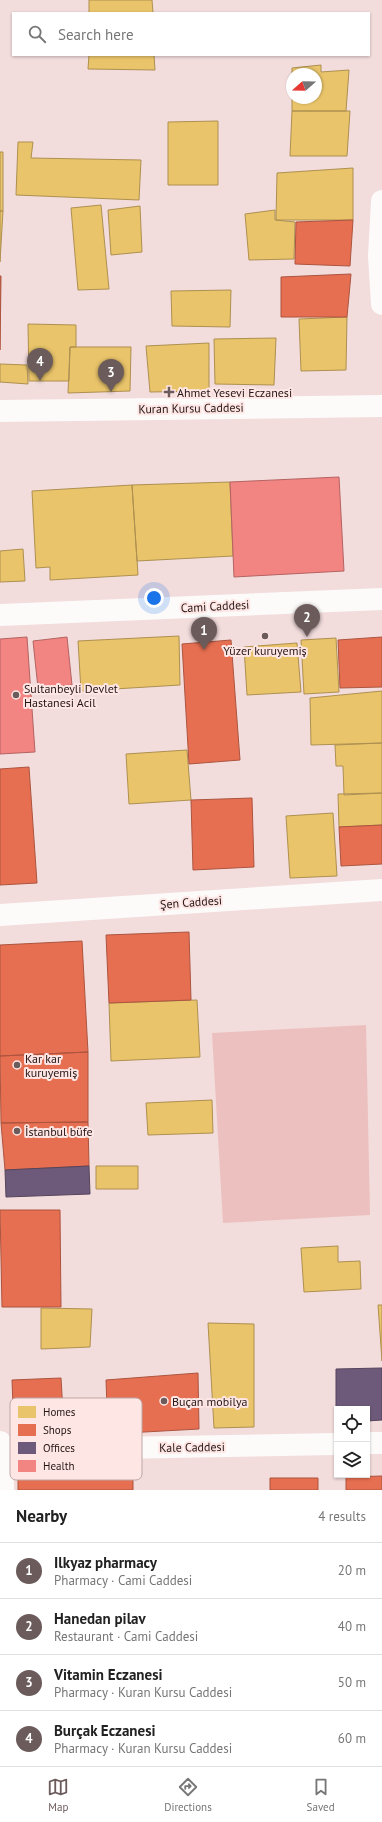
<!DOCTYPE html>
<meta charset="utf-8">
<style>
:root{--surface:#fff;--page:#f2f2f2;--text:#222;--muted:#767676;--line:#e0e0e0;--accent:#6c5b5b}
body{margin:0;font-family:"PT Sans",sans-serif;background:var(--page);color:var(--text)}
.controls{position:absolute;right:12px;bottom:12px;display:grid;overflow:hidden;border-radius:0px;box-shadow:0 1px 3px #0004}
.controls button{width:36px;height:36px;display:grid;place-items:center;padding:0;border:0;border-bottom:1px solid var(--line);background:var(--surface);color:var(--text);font:20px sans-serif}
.compass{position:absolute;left:286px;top:68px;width:36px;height:36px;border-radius:50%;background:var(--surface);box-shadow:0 1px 3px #0004;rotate:250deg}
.you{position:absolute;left:154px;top:598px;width:14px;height:14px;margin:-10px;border:3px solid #fff;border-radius:50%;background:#1a73e8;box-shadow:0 0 0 6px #1a73e833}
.badge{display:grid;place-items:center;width:26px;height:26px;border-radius:50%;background:var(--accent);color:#fff;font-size:13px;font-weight:700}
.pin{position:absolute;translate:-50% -33px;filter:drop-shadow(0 1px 2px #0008)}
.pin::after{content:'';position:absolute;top:21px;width:14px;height:12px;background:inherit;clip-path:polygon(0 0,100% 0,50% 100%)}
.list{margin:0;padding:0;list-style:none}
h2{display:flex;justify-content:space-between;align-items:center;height:52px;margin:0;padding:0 16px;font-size:17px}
h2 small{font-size:13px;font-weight:400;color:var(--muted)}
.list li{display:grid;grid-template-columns:26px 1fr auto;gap:12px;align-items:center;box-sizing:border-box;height:56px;padding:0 16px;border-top:1px solid var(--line)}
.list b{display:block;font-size:15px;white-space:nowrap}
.list p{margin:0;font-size:13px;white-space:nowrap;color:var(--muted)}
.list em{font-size:13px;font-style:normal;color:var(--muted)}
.icon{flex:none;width:22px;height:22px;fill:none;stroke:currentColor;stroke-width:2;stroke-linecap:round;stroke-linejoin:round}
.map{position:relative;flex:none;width:382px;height:1490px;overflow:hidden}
.search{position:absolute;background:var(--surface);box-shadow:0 1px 3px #0004;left:12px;right:12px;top:12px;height:44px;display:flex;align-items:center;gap:10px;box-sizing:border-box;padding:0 14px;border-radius:0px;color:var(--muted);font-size:15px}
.sheet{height:276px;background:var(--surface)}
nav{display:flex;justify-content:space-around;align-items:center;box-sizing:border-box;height:56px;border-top:1px solid var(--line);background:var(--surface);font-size:11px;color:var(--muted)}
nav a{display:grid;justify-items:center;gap:2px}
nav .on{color:var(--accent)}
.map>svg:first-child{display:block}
.green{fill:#ecc0be}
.homes{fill:#e9c46a;stroke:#ae9050;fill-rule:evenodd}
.shops{fill:#e76f51;stroke:#ac543f}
.offices{fill:#6d597a;stroke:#57455c}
.health{fill:#f28482;stroke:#b46361}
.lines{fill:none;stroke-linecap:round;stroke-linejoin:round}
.minor{stroke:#fdfafa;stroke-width:22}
.tertiary{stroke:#fdfafa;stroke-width:22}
.secondary{stroke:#fdfafa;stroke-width:22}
.poi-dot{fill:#6c5b5b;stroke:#fee6e4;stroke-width:1.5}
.labels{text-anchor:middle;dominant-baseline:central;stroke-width:4;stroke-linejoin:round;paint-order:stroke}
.poi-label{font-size:12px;fill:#241615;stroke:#fee6e4;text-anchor:start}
.street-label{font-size:12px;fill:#241615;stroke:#fee6e4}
.key{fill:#fee6e4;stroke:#bda8a6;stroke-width:1}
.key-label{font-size:11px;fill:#241615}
</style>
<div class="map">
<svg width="382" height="1490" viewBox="0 0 382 1490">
<rect width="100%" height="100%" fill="#f2dcdc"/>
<path class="green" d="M366 1025 370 1215 223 1223 212 1033Z"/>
<path class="homes" d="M89 0H152L153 13H89Z
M89 55H154L155 70 88 69Z
M321 65V72L349 70 346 111H292V68ZM292 74H316V98H292Z
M292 111H350L347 156H290Z
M218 121V185H168V122Z
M18 142H33L31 158 141 160 139 200 16 195Z
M0 152H3V211H0Z
M353 168V220H276L277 173Z
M101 205 109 289 78 290 71 208Z
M140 206 142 252 111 255 108 210Z
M275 210V220L295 222 294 259 249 260 245 214Z
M0 211H3L0 262Z
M231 290 230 327 172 326 171 291Z
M347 317 346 370 301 371 299 319Z
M28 324 76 325V347H70L69 381H29Z
M276 338 274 385 215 384 214 339Z
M209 343V391L150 392 146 346Z
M70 347H131L130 391 68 393Z
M0 364 27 365 28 384 0 382Z
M230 482 233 556 137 561 132 485Z
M132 485 138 575 50 580V567L36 568 32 491Z
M23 549 25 581 0 582V551Z
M179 636 180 685 81 691 78 641Z
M336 638 339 692 304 694 301 640Z
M297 643 301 692 247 695 244 647Z
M382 691V743L311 745 310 698Z
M382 743V793L344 795 343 766H336L335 745Z
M187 750 191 800 129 804 126 754Z
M382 793V825L339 827 338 794Z
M333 813 337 876 290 878 286 816Z
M197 1000 200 1057 111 1061 109 1003Z
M212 1100 213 1133 148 1135 146 1103Z
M96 1166H138V1189H96Z
M338 1246V1262L360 1261 361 1289 304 1292 301 1248Z
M378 1305H382V1361Z
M41 1308 92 1309 90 1347 41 1349Z
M208 1323 254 1324V1427L214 1428Z"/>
<path class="shops" d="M353 220 350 266 295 264 296 222Z
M351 274 347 317H281V277Z
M0 276H1L0 350Z
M382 637V687L340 688 338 640Z
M231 640 240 760 189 764 182 644Z
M29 767 37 883 0 885V769Z
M252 798 254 867 193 870 191 800Z
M382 825V864L341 866 339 827Z
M189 932 191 1000 109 1003 106 935Z
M82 941 88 1052 0 1056V945Z
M88 1052V1122L1 1123 0 1056Z
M88 1122 89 1166 5 1170 1 1123Z
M0 1210H60L61 1307H2Z
M198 1373 199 1429 108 1434 106 1380Z
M61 1378 64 1429 14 1431 12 1380Z
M382 1476V1490H346V1477Z
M133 1477V1490H18V1479Z
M270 1478H318V1490H270Z"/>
<path class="offices" d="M89 1166 90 1194 6 1197 5 1170Z
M382 1368V1420L367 1421V1409H337V1421H336V1369Z"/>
<path class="health" d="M339 477 344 571 234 577 230 482Z
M27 637 35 752 0 754V639Z
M67 637 72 685 38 688 33 641Z"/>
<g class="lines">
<path class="minor" d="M382 201 379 256 382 304
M0 615 382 599
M0 915 382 890"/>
<path class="tertiary" d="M0 411 382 406
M0 1442 2 1450 3 1490"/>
<path class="secondary" d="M367 1443H382
M2 1450 337 1444"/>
</g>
<g class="poi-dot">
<path d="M167 386h4v4h4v4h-4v4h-4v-4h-4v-4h4z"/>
<circle cx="265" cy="636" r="4"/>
<circle cx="16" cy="695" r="4"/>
<circle cx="17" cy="1065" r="4"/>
<circle cx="17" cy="1131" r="4"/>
<circle cx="164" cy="1401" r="4"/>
</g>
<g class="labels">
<g class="poi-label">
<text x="177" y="392">Ahmet Yesevi Eczanesi</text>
<text x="265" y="650" text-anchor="middle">Yüzer kuruyemiş</text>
<text x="24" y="688">Sultanbeyli Devlet<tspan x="24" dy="14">Hastanesi Acil</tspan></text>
<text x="25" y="1058">Kar kar<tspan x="25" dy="14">kuruyemiş</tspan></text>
<text x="25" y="1131">İstanbul büfe</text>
<text x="172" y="1401">Buçan mobilya</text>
</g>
<g class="street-label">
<text transform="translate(191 408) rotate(-1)">Kuran Kursu Caddesi</text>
<text transform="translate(215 606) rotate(-3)">Cami Caddesi</text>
<text transform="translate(191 902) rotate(-4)">Şen Caddesi</text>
<text transform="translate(192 1447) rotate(-1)">Kale Caddesi</text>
</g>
</g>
<rect x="10" y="1398" width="132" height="82" rx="6" class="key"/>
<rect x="18" y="1406" width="18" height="12" fill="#e9c46a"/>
<rect x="18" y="1424" width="18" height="12" fill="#e76f51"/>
<rect x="18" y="1442" width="18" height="12" fill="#6d597a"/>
<rect x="18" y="1460" width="18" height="12" fill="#f28482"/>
<g class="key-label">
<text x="43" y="1416">Homes</text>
<text x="43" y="1434">Shops</text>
<text x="43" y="1452">Offices</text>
<text x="43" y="1470">Health</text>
</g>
</svg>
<div class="controls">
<button><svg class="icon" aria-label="locate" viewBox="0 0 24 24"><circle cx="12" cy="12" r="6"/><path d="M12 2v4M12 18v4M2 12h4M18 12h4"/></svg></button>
<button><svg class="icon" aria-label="layers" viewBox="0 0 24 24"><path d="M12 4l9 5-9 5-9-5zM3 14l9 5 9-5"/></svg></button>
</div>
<svg class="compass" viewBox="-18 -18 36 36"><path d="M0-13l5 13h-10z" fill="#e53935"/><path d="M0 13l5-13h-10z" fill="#767676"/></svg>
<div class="you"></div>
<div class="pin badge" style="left:204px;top:650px">1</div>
<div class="pin badge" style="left:307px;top:637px">2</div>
<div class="pin badge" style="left:111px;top:392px">3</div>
<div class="pin badge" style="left:40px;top:381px">4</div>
<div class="search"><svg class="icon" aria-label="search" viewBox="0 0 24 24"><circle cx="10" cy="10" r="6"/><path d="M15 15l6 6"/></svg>Search here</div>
</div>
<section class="sheet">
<h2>Nearby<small>4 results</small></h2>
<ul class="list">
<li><span class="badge">1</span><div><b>Ilkyaz pharmacy</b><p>Pharmacy · Cami Caddesi</p></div><em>20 m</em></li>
<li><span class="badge">2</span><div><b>Hanedan pilav</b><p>Restaurant · Cami Caddesi</p></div><em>40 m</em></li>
<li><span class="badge">3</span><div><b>Vitamin Eczanesi</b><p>Pharmacy · Kuran Kursu Caddesi</p></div><em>50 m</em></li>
<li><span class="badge">4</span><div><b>Burçak Eczanesi</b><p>Pharmacy · Kuran Kursu Caddesi</p></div><em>60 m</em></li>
</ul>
</section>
<nav>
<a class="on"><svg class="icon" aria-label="map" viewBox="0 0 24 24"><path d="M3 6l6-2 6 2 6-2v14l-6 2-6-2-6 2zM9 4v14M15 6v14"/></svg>Map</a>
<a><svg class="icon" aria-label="directions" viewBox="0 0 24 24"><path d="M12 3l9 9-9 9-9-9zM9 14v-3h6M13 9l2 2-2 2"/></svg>Directions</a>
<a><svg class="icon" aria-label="saved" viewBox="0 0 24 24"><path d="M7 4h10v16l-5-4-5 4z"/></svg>Saved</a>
</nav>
